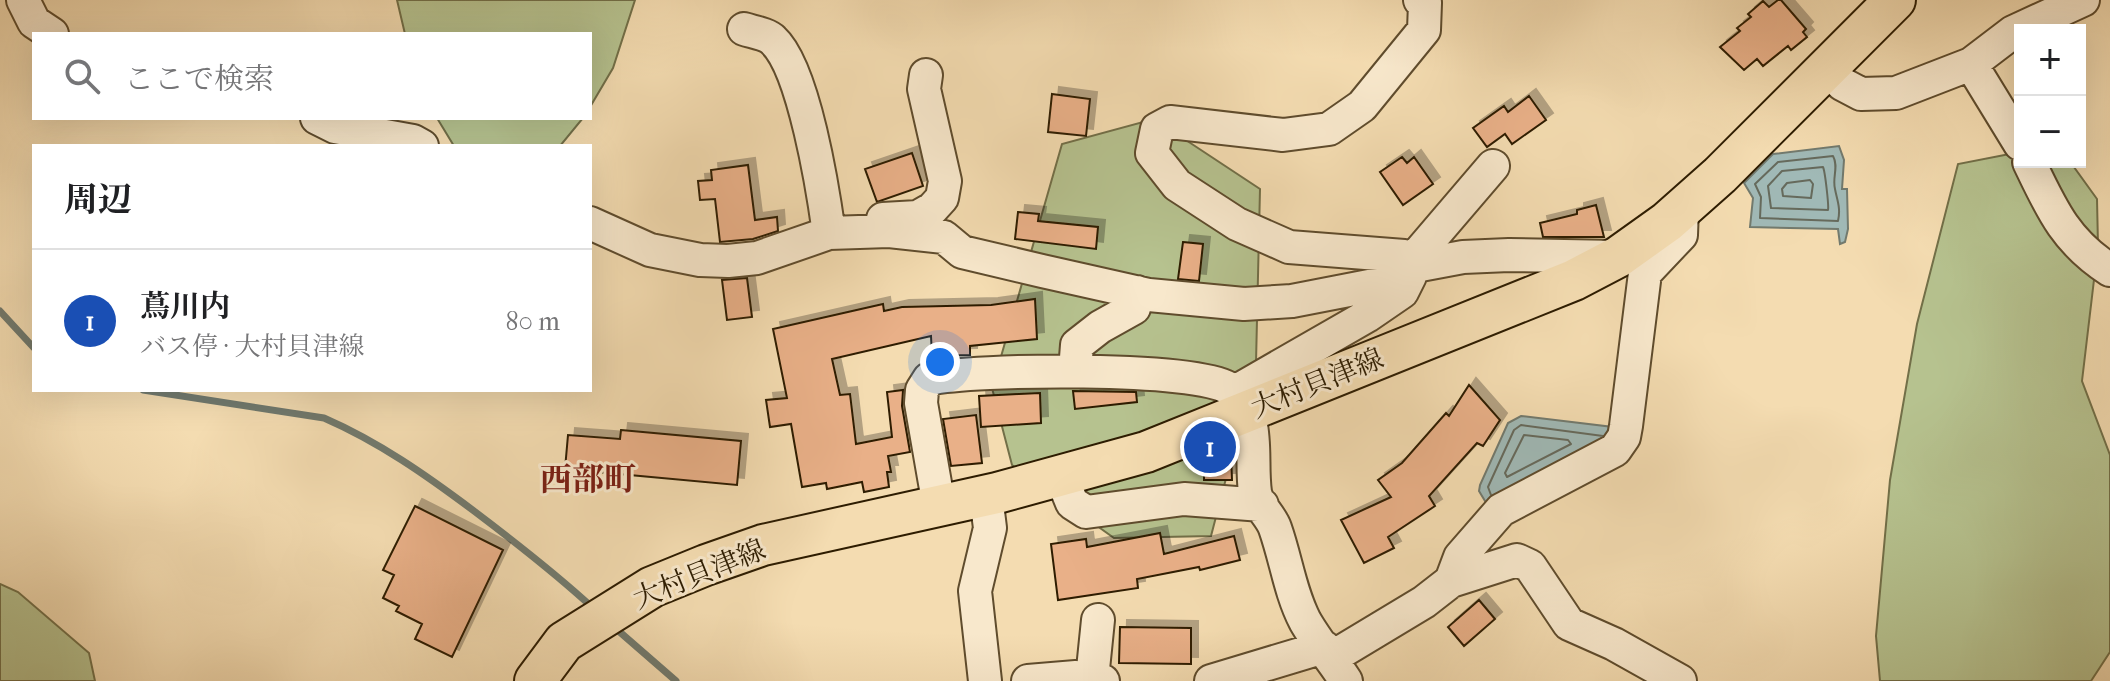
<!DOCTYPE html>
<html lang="ja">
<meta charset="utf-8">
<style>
:root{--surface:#fff;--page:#f2f2f2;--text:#202124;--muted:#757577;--line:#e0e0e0;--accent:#8f2418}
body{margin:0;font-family:"IM FELL French Canon","Noto Serif JP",serif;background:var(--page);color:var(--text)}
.controls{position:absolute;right:24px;top:24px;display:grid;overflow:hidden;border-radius:0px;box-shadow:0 8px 32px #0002}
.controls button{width:72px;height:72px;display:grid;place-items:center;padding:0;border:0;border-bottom:2px solid var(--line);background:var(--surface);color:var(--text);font:40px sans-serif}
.you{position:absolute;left:940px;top:362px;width:28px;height:28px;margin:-20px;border:6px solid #fff;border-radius:50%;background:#1a73e8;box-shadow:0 0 0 12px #1a73e833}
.badge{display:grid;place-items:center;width:52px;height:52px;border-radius:50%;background:var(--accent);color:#fff;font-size:26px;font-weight:700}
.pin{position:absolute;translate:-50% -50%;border:4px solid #fff;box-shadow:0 2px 8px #0006}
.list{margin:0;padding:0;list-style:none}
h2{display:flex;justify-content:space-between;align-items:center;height:104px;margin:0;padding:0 32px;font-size:34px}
h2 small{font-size:26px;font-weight:400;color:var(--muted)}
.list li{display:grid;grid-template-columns:52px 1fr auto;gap:24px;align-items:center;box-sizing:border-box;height:144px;padding:0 32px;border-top:2px solid var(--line)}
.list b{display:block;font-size:30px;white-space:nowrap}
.list p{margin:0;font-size:26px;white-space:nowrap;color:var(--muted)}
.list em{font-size:26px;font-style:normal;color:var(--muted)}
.icon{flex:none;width:44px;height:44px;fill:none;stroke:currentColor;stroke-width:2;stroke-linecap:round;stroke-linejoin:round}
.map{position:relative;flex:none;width:2110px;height:681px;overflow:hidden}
.search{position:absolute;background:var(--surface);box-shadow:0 8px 32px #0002;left:32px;top:32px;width:560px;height:88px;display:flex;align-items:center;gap:20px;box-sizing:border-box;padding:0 28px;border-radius:0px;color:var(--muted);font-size:30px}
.panel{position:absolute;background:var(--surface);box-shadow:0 8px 32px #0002;left:32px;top:144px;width:560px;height:248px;border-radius:0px}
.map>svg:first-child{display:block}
.green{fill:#b6c28f;stroke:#726f48;stroke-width:2}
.water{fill:#a0b9b6;stroke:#727a6e;stroke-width:2}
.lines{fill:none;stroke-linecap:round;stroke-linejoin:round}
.shore{stroke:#666a5c;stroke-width:2}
.stream{stroke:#727a6e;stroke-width:7}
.building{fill:#e9b088;stroke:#2d1c01;stroke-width:2;filter:url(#shadow)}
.minor-casing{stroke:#5f4c2d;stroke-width:36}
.major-casing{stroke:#2d1c01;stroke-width:44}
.minor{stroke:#f8e8cc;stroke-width:32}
.major{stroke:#f4dcb1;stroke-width:40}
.labels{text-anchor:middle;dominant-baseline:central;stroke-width:6;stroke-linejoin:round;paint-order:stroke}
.street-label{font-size:28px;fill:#2d1c01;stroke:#f8e8cc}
.quarter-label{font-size:32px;font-weight:bold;fill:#7a1f14;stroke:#f8e8cc}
</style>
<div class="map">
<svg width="2110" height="681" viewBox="0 0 2110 681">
<defs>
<filter id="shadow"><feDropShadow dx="7" dy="-7" stdDeviation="0" flood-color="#0004"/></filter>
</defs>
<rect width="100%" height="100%" fill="#f4dcb1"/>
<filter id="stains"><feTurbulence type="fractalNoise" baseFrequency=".0025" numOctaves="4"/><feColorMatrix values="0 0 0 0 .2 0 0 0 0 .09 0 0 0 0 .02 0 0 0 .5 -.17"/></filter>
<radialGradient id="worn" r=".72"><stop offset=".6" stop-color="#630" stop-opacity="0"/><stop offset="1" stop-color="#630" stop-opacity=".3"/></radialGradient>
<path class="green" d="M397 0H635L613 68 590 107V34H405Z
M437 118H583L560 146H454Z
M1154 119 1260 189 1256 363 1211 536 1114 538 1012 465 992 388 1062 144Z
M2020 152V162L2071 163 2097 199 2098 246 2082 381 2110 455V652L2091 681H1880L1876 636 1890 480 1917 324 1958 164Z
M0 584 18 592 89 653 95 681H0Z"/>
<path class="water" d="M1839 146 1844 160 1842 189H1847L1848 229 1845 242 1840 244 1838 229 1750 227 1753 198 1744 183 1773 154Z
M1521 416 1613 427 1615 431 1488 506 1479 491 1480 485 1508 423Z"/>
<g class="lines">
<path class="shore" d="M1833 156C1839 167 1832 177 1835 189 1837 200 1841 208 1838 221L1760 218 1761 197 1755 184 1778 162Z
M1823 167C1825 171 1829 206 1828 210L1771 208 1768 186 1782 171Z
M1810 180 1813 184 1811 198 1783 196 1782 189 1787 183Z
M1524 435 1568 440 1571 444 1507 477 1505 473Z
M1491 495 1488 487 1514 430 1521 425 1603 436"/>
<path class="stream" d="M0 311 34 348
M143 390 324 418C379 442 426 475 474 511 515 542 555 573 593 608
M614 627 676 681"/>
</g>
<path class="building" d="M1778 0H1781L1806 29 1803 32 1807 37 1791 50 1788 46 1763 66 1757 59 1744 70 1720 47 1740 31 1737 28 1751 17 1748 14 1763 1 1769 7Z
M1052 94 1090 99 1086 136 1048 132Z
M1529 96 1546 120 1512 144 1505 134 1487 147 1473 128 1504 106 1508 112Z
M912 153 923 186 877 202 865 169Z
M1402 157 1407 163 1414 157 1433 184 1403 205 1380 172Z
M748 165 755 220 777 217 778 231 753 239 720 242 715 199 700 200 698 181 712 180 711 170Z
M1596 205 1604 237H1543L1540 223 1577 214V210Z
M1018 212 1039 214 1038 221 1098 227 1096 249 1015 239Z
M1183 242 1203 244 1199 281 1178 279Z
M747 278 752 317 727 320 722 280Z
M1035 299 1037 339 970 346V355L932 356 931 336 832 359 840 395 850 394 856 444 892 437 887 392 903 390 902 406 910 452 888 456 891 472H887L889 487 864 492 862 482 827 489 826 483 802 487 791 424 770 427 766 400 787 398 773 329 883 304 884 311 902 307 991 305Z
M1469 385 1500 420 1483 446 1477 443 1429 496 1435 506 1388 537 1394 548 1364 563 1341 520 1391 497 1378 480 1402 463 1446 413 1449 416Z
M1073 391 1136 392 1137 402 1075 409Z
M1040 393 1041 423 981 427 979 396Z
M976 415 982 463 951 466 943 419Z
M621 430 741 441 737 485 565 469 568 435 620 439Z
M1231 453 1232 480H1204V454Z
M415 506 503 550 452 657 415 639 422 624 396 611 399 606 383 598 394 575 383 570Z
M1160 533 1164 554 1234 536 1240 560 1200 570 1199 567 1137 579 1138 588 1058 600 1051 544 1086 539 1087 547Z
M1479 600 1495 619 1464 646 1448 627Z
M1120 627 1191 628V664L1119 663Z"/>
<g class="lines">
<g class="minor-casing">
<path id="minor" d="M23 0 34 22 52 34
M744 29C753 32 767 34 773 40 804 68 823 190 829 233
M1971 64 2020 144
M1827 67 1842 84 1861 94 1896 93 1971 64 2013 32 2083 0
M317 118 335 127 413 141 422 146
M2029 162C2051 208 2065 241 2110 270
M883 219 918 217 932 209 942 198 945 181 924 89 926 75
M590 223 650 250 700 260 728 261 757 258 829 233 889 231 944 237 962 252 1042 271 1149 295 1244 304 1292 301 1395 281 1415 266 1463 257 1509 255 1618 257
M1411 262 1493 166
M1415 266 1404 256 1289 247 1237 224 1177 185 1152 153 1157 129 1170 122 1283 135 1329 129 1362 106 1424 30 1425 3 1420 0
M1075 371 1077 345 1100 327 1134 308 1137 292
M1233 393 1367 316 1402 292 1410 276
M1061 476 1072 503 1086 512 1184 499 1262 505
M939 506 921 403 922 390 929 379C970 369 1201 366 1230 389 1262 415 1250 457 1255 492 1257 505 1271 516 1275 528 1286 559 1290 592 1305 621 1317 642 1333 661 1346 681
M1451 581 1517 560 1530 566 1569 624 1614 644 1680 681
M1331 658 1424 602 1451 581 1460 557 1501 510 1615 450 1624 437 1626 426 1645 273 1681 235 1682 208
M1092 679 1098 620
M985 681 975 591 990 528 986 496
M1028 681 1076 677 1103 681
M1211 681 1324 647"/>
</g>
<g class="major-casing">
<path id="major" d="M535 681 564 642 652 587 706 565 763 545 997 493 1146 452 1574 280 1618 257 1667 222 1720 175 1895 0"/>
</g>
<use href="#minor" class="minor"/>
<use href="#major" class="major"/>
</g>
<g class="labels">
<g class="street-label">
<text transform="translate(1317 383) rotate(-22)">大村貝津線</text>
<text transform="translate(699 574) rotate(-22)">大村貝津線</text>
</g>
<g class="quarter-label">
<text x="588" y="479">西部町</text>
</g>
</g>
<rect width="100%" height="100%" filter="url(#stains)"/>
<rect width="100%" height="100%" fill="url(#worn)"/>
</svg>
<div class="controls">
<button>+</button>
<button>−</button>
</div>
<div class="you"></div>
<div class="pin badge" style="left:1210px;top:447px;background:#1a4fb4">1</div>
<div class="search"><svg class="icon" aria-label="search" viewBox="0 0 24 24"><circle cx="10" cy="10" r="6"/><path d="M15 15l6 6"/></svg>ここで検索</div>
<section class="panel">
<h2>周辺<small></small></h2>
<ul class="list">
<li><span class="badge" style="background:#1a4fb4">1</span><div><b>蔦川内</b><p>バス停 · 大村貝津線</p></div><em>80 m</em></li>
</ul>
</section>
</div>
